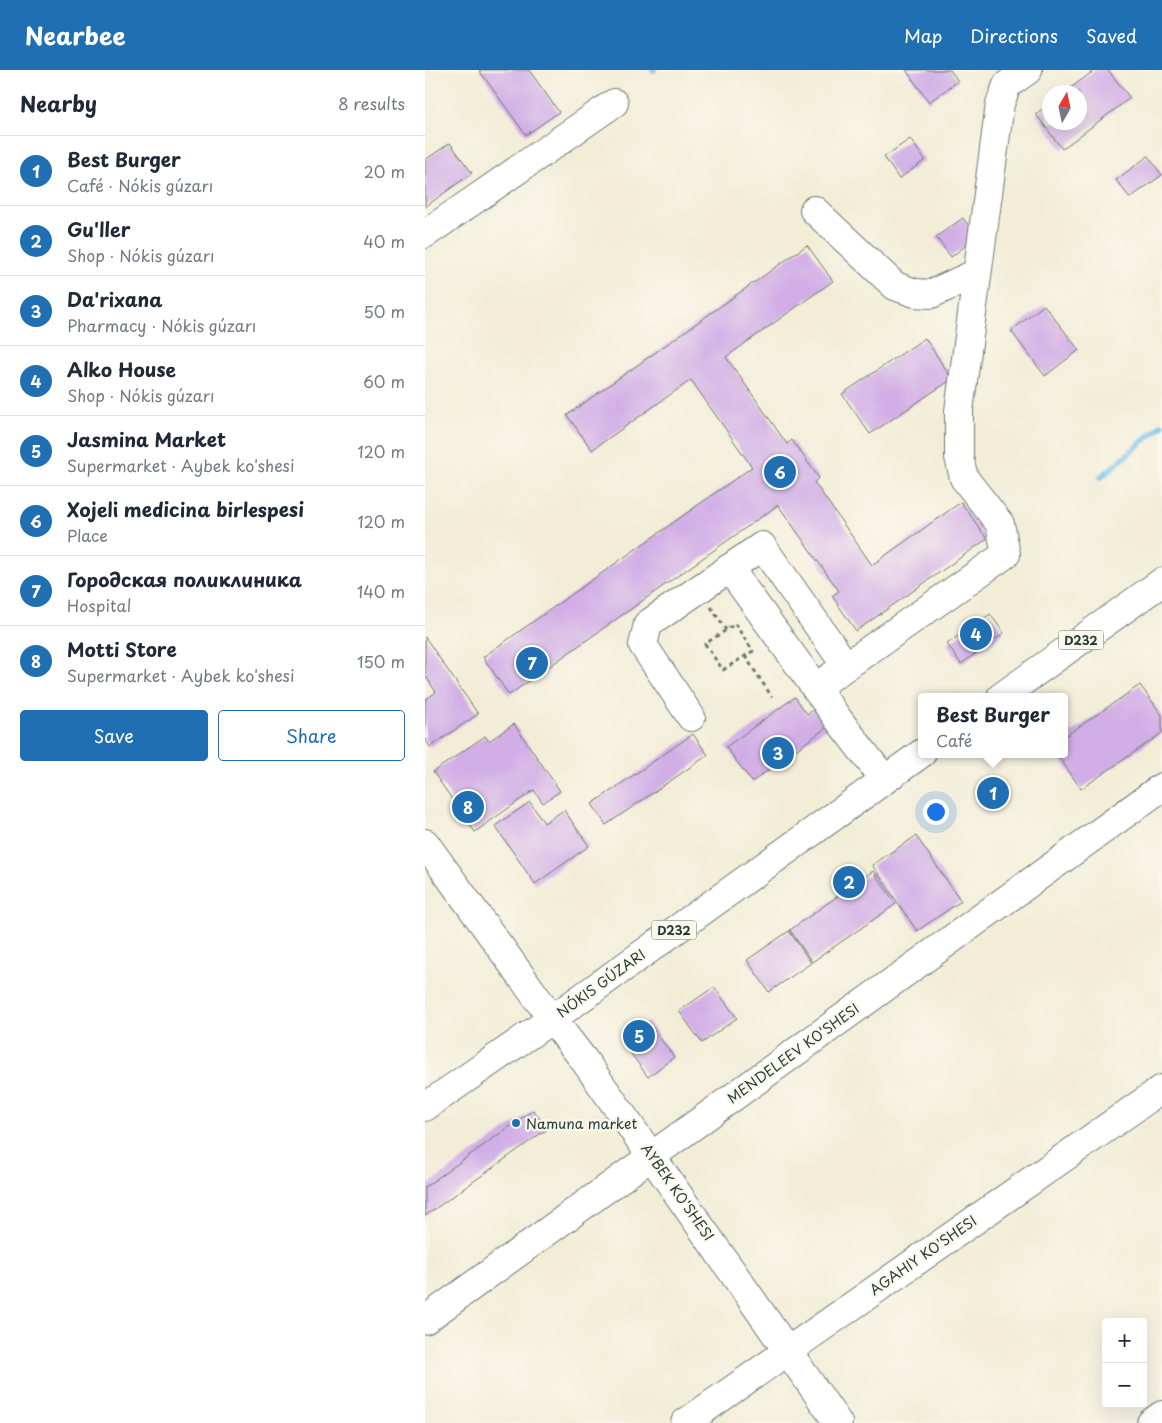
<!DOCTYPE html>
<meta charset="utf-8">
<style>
:root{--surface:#fff;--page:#f2f2f3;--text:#1f2937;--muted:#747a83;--line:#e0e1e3;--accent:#1f6fb2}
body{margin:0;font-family:"Playpen Sans",sans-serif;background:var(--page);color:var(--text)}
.controls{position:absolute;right:15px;bottom:15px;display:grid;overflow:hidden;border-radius:5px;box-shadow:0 5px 20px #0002}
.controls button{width:45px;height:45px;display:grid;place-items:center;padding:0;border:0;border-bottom:1px solid var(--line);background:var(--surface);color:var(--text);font:25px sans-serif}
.compass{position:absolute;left:617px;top:15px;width:45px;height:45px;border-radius:50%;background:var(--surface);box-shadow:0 5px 20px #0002;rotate:9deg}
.you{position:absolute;left:510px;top:741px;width:18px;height:18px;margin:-12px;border:4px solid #fff;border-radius:50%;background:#1a73e8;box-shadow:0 0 0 8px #1a73e833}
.badge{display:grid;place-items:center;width:32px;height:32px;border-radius:50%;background:var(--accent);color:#fff;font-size:16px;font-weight:700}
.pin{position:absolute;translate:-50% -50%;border:2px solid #fff;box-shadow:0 1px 5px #0006}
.popup{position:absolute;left:493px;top:623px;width:150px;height:65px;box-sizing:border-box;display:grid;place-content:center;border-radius:5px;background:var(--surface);filter:drop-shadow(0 1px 4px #0005);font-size:16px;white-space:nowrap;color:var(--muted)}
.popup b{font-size:19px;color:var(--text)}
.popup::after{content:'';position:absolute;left:50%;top:100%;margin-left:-10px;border:10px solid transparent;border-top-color:var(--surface)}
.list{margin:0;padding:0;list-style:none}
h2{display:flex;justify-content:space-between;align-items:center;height:65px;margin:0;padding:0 20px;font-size:21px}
h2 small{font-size:16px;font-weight:400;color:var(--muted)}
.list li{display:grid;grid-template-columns:32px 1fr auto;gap:15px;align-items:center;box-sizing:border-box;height:70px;padding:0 20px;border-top:1px solid var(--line)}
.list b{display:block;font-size:19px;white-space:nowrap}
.list p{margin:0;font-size:16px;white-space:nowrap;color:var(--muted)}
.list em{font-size:16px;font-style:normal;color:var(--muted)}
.actions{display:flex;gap:10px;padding:15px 20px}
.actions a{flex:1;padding:11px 0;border:1px solid var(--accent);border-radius:5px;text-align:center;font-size:18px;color:var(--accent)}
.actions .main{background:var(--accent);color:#fff}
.map{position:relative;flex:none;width:737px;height:1353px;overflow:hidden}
header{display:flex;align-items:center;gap:30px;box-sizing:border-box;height:70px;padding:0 25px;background:var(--accent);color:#fff}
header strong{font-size:24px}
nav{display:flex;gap:28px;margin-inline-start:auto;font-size:18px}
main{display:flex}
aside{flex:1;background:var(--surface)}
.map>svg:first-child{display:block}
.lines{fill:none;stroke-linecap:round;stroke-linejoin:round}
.stream{stroke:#6bbce6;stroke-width:6}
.building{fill:#d1aee6}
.minor-casing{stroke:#697b6d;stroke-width:30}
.major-casing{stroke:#697b6d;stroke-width:30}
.path{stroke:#697b6d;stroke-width:3;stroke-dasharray:4 4;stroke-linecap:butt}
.minor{stroke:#fff;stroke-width:28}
.major{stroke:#fff;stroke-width:28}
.poi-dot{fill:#1f6fb2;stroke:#fbf7ec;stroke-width:2}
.labels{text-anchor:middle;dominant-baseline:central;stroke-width:4.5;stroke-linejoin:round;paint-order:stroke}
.shield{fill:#fbf7ec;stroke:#61756b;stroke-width:1}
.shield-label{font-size:12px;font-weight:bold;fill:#1f3d34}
.street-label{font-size:14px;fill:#1f3d34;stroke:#fbf7ec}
.poi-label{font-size:14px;fill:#1f3d34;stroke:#fbf7ec;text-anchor:start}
</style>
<header>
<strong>Nearbee</strong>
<nav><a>Map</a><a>Directions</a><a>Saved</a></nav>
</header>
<main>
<aside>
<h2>Nearby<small>8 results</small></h2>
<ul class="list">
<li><span class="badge">1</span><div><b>Best Burger</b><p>Café · Nókis gúzarı</p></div><em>20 m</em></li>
<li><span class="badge">2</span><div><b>Gu'ller</b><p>Shop · Nókis gúzarı</p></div><em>40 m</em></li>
<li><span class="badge">3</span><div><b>Da'rixana</b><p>Pharmacy · Nókis gúzarı</p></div><em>50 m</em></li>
<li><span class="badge">4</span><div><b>Alko House</b><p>Shop · Nókis gúzarı</p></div><em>60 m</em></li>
<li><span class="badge">5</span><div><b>Jasmina Market</b><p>Supermarket · Aybek ko'shesi</p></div><em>120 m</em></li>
<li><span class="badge">6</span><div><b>Xojeli medicina birlespesi</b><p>Place</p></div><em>120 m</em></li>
<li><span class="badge">7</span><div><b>Городская поликлиника</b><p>Hospital</p></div><em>140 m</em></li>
<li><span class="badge">8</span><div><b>Motti Store</b><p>Supermarket · Aybek ko'shesi</p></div><em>150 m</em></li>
</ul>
<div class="actions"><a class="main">Save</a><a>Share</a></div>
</aside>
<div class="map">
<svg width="737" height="1353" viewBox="0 0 737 1353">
<rect width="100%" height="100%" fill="#fbf7ec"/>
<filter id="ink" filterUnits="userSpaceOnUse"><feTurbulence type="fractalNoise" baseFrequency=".02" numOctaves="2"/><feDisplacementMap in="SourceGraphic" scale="10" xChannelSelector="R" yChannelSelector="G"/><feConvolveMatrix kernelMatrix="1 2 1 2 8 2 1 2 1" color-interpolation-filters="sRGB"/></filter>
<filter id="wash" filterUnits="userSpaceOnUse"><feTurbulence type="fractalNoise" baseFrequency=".0096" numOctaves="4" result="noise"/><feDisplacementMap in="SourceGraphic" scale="20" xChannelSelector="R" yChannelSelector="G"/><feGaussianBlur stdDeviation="1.12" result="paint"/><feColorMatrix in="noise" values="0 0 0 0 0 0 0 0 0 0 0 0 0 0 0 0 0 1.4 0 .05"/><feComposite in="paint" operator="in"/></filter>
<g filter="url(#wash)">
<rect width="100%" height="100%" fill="#f3edd8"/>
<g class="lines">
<path class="stream" d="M228 0H229
M676 407 737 355"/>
</g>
<g id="blocks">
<path class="building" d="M54 0H104L134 42 101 65Z
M481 0H525L533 11 504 32Z
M670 0H683L705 28 637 79 611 44 624 34V52H654V22H640Z
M485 69 500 90 474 109 459 87Z
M25 73 47 103 0 137V90Z
M723 86 737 105 705 128 691 110Z
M538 148 552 167 526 187 511 167Z
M382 175 408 211 301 287 362 374 367 370 394 408 389 412 447 495 536 432 562 469 431 561 407 526 414 521 353 435 84 625 58 587 327 397 266 310 167 380 142 345Z
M619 235 654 280 620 306 586 261Z
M500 268 527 309 445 364 417 324Z
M565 544 579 563 536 594 522 574Z
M0 567 53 644 5 677 0 669V630L11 622 0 605Z
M715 615 737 645V663L656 719 632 684H639V667Z
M370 627 382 644 396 634 409 652 327 712 301 677Z
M89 654 135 721 118 733 109 720 50 762 8 702 60 666 64 671Z
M268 664 283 685 181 755 167 734Z
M105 732 119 753 139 740 164 776 110 814 70 756Z
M491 766 536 831 492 861 447 795Z
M448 801 471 834 387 892 365 860Z
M364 861 386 893 344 922 322 890Z
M289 917 312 948 277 973 254 941Z
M223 952 249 987 223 1007 197 971Z
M108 1040 122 1059 0 1146V1117Z"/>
</g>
</g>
<g filter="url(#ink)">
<use href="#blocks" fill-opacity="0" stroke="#697b6d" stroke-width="1"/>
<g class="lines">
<g class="minor-casing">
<path id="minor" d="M389 140 470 216 490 223 506 224 552 203
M0 164 189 33
M304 498 413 649 459 709
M390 618 581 484 575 454 539 408 534 387V341L575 34 582 15 603 0
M266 647 218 575 223 554 337 476 421 596
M0 773 127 949 159 990 413 1353
M0 1250 737 717
M260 1353 737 1019
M726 1353 737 1345"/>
</g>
<g class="major-casing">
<path id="major" d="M576 627 737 512
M0 1037 127 949 497 683"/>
</g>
<path class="path" d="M286 537 301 560
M310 554 328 581 298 600 280 574Z
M320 586 347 627"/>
<use href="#minor" class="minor"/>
<use href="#major" class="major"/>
</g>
</g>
<circle class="poi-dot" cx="91" cy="1053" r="5"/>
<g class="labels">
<g class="shield">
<rect x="633.5" y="560.5" width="45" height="19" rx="4"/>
<rect x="226.5" y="850.5" width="45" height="19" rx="4"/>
</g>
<g class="shield-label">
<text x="656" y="570">D232</text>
<text x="249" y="860">D232</text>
</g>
<g class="street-label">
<text transform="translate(176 913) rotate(-36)">NÓKIS GÚZARI</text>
<text transform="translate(368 983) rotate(-36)">MENDELEEV KO'SHESI</text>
<text transform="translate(253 1122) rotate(55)">AYBEK KO'SHESI</text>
<text transform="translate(498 1185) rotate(-35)">AGAHIY KO'SHESI</text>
</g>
<g class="poi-label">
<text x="101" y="1053">Namuna market</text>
</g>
</g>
</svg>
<div class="controls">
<button>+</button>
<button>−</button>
</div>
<svg class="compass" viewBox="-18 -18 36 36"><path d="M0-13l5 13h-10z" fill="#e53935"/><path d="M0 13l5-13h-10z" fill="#747a83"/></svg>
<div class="you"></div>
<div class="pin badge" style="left:568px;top:723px">1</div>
<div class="popup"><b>Best Burger</b>Café</div>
<div class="pin badge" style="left:424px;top:812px">2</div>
<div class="pin badge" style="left:353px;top:683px">3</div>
<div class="pin badge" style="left:551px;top:564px">4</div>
<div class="pin badge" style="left:214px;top:966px">5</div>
<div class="pin badge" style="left:355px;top:402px">6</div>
<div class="pin badge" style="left:107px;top:593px">7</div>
<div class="pin badge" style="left:43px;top:737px">8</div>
</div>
</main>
